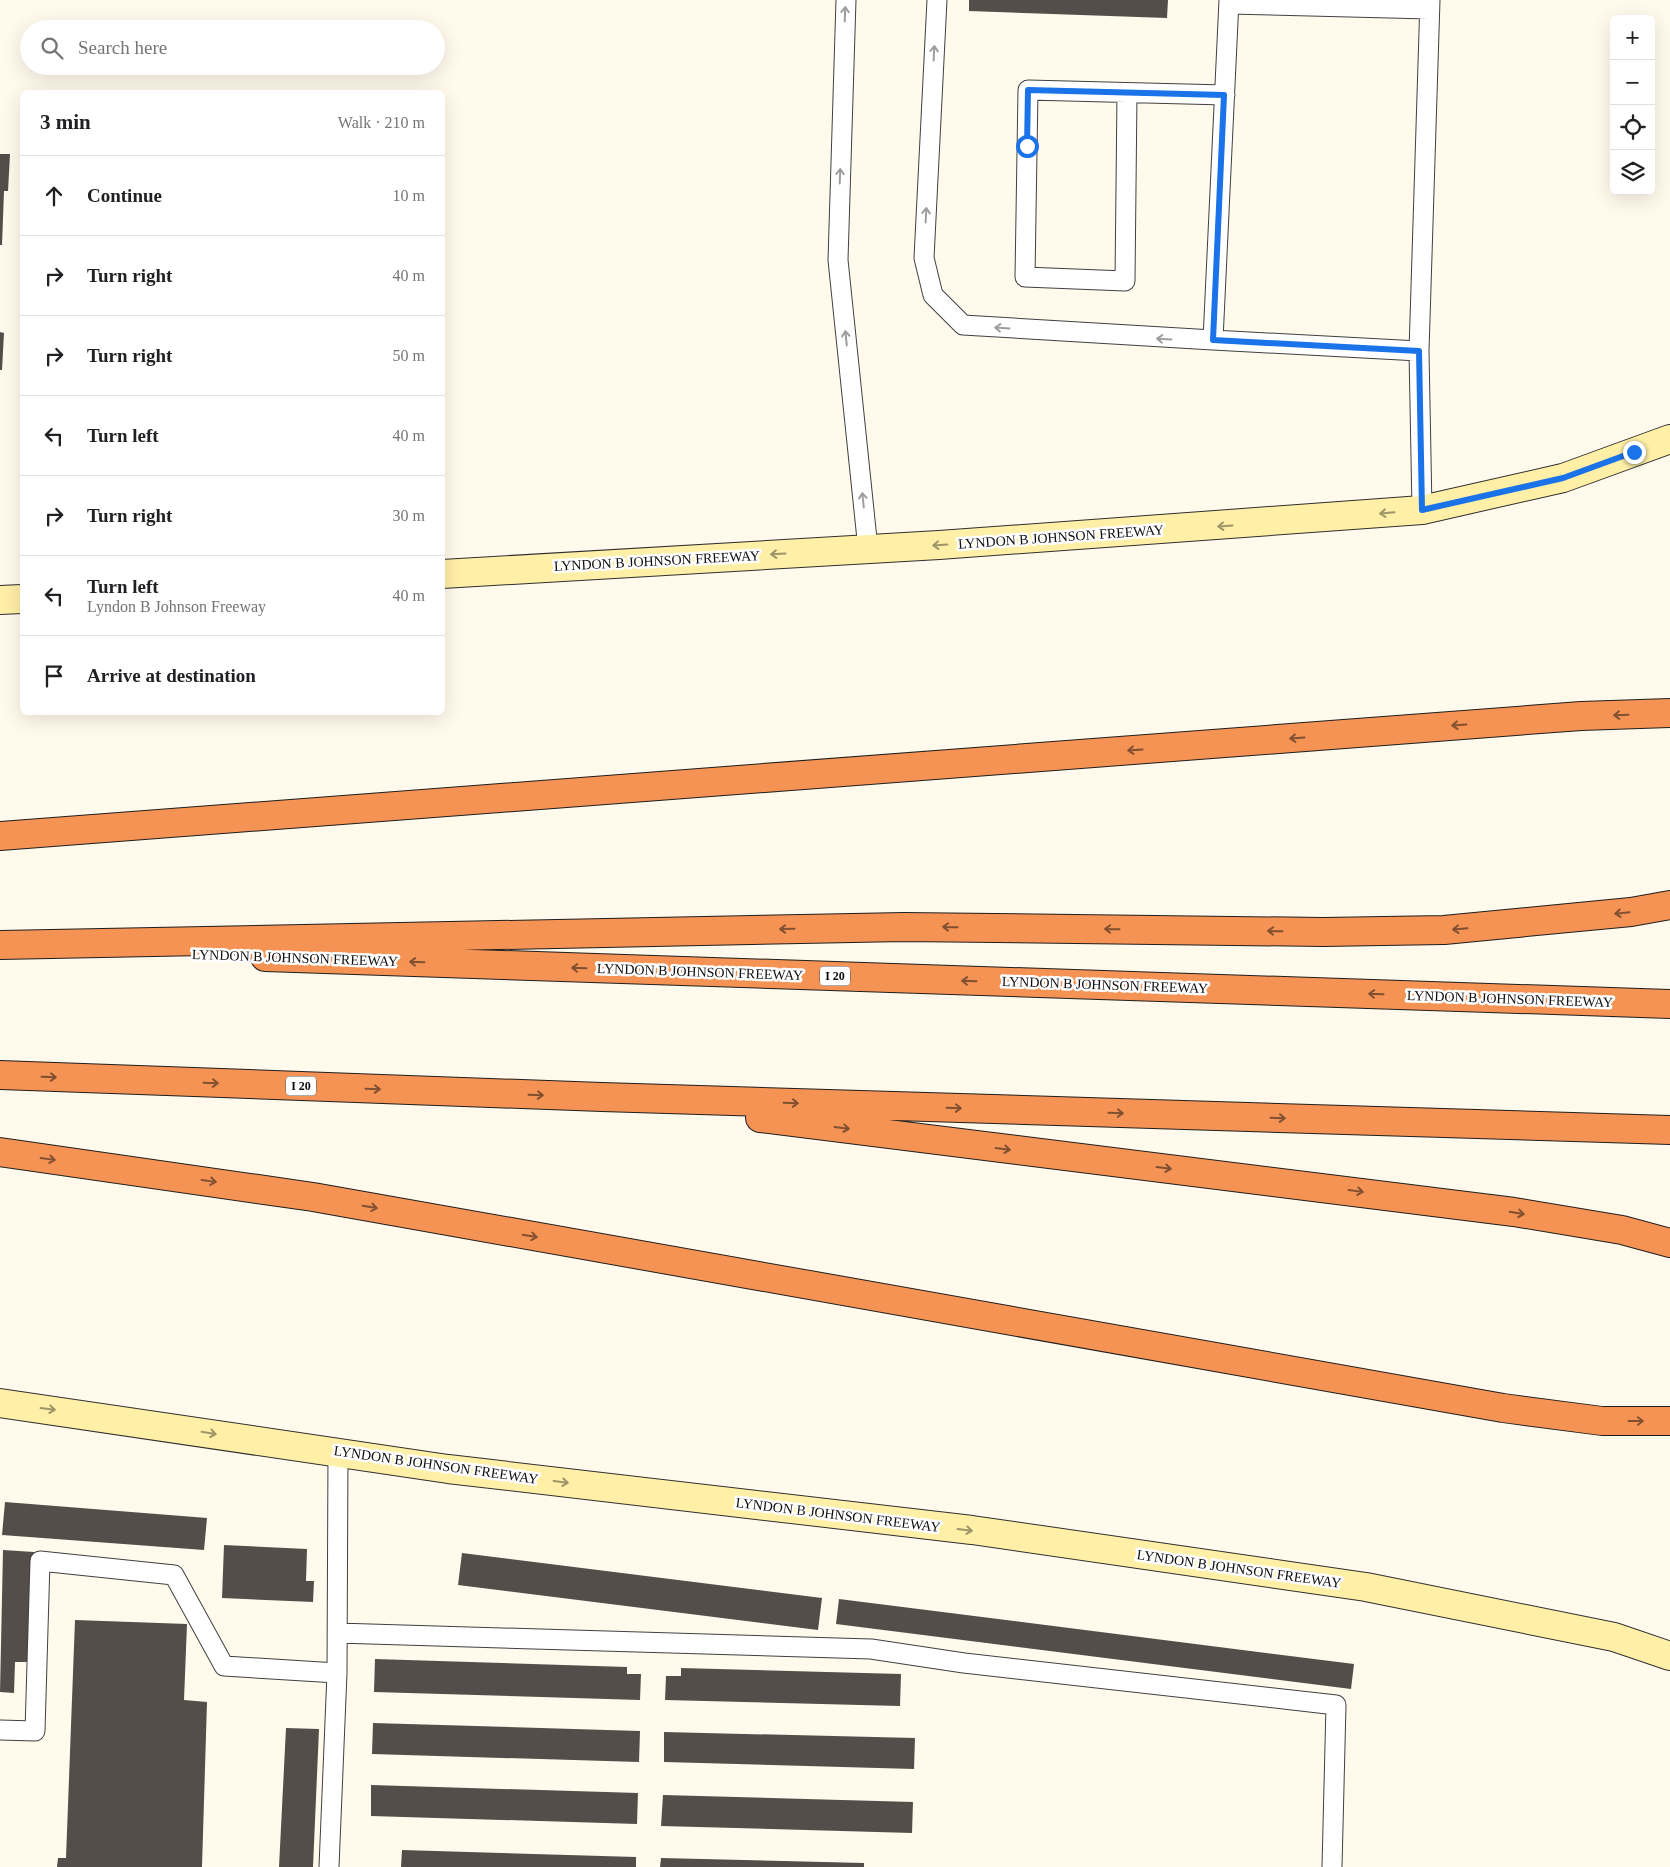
<!DOCTYPE html>
<meta charset="utf-8">
<style>
:root{--surface:#fff;--page:#f2f2f2;--text:#202124;--muted:#757577;--line:#e0e0e0}
body{margin:0;font-family:Georgia,serif;background:var(--page);color:var(--text)}
.controls{position:absolute;right:15px;top:15px;display:grid;overflow:hidden;border-radius:8px;box-shadow:0 5px 20px #0002}
.controls button{width:45px;height:45px;display:grid;place-items:center;padding:0;border:0;border-bottom:1px solid var(--line);background:var(--surface);color:var(--text);font:25px sans-serif}
.stop{position:absolute;width:15px;height:15px;margin:-11px;border:4px solid #1a73e8;border-radius:50%;background:#fff}
.stop.end{background:#1a73e8;border-color:#fff;box-shadow:0 1px 5px #0008}
.list{margin:0;padding:0;list-style:none}
h2{display:flex;justify-content:space-between;align-items:center;height:65px;margin:0;padding:0 20px;font-size:21px}
h2 small{font-size:16px;font-weight:400;color:var(--muted)}
.list li{display:grid;grid-template-columns:32px 1fr auto;gap:15px;align-items:center;box-sizing:border-box;height:80px;padding:0 20px;border-top:1px solid var(--line)}
.list b{display:block;font-size:19px;white-space:nowrap}
.list p{margin:0;font-size:16px;white-space:nowrap;color:var(--muted)}
.list em{font-size:16px;font-style:normal;color:var(--muted)}
.icon{flex:none;width:28px;height:28px;fill:none;stroke:currentColor;stroke-width:2;stroke-linecap:round;stroke-linejoin:round}
.map{position:relative;flex:none;width:1670px;height:1867px;overflow:hidden}
.search{position:absolute;background:var(--surface);box-shadow:0 5px 20px #0002;left:20px;top:20px;width:425px;height:55px;display:flex;align-items:center;gap:12px;box-sizing:border-box;padding:0 18px;border-radius:28px;color:var(--muted);font-size:19px}
.panel{position:absolute;background:var(--surface);box-shadow:0 5px 20px #0002;left:20px;top:90px;width:425px;height:625px;border-radius:8px}
.map>svg:first-child{display:block}
.building{fill:#554d49}
.lines{fill:none;stroke-linecap:round;stroke-linejoin:round}
.service-casing{stroke:#404040;stroke-width:21}
.secondary-casing{stroke:#2f2f2f;stroke-width:30}
.motorway-casing{stroke:#1e1e1e;stroke-width:30}
.service{stroke:#fff;stroke-width:19}
.secondary{stroke:#ffefa7;stroke-width:28}
.motorway{stroke:#f59355;stroke-width:28}
.oneway{stroke:#9e9e9e}
.oneway2{stroke:#9e9569}
.oneway3{stroke:#815031}
.route{stroke:#1a73e8;stroke-width:6}
.labels{text-anchor:middle;dominant-baseline:central;stroke-width:5;stroke-linejoin:round;paint-order:stroke}
.shield{fill:#fff;stroke:#565656;stroke-width:1}
.shield-label{font-size:12px;font-weight:bold;fill:#0d0d0d}
.street-label{font-size:14px;fill:#0d0d0d;stroke:#fff}
</style>
<div class="map">
<svg width="1670" height="1867" viewBox="0 0 1670 1867">
<rect width="100%" height="100%" fill="#fffaec"/>
<path class="building" d="M969 0H1168L1167 18 969 11Z
M0 154H10L8 191H4L2 245H0Z
M0 332 4 333 2 370H0Z
M5 1502 207 1518 204 1550 2 1535Z
M224 1545 307 1549 306 1581H314L313 1602 222 1598Z
M3 1550 34 1552 28 1662H15L14 1693 0 1692Z
M462 1553 822 1598 818 1630 458 1585Z
M839 1599 1354 1664 1351 1689 836 1624Z
M75 1620 187 1624 184 1700 207 1702 202 1867H57L58 1858H66Z
M375 1659 627 1667V1674H641L640 1700 374 1692Z
M681 1668 901 1674 900 1706 665 1700 666 1676H681Z
M373 1723 640 1731 639 1762 372 1754Z
M286 1728 319 1729 313 1867H279Z
M664 1732 915 1738 914 1769 664 1762Z
M371 1785 638 1793 637 1824 371 1816Z
M663 1795 913 1802 912 1833 661 1826Z
M402 1850 636 1857V1867H401Z
M661 1858 864 1863V1867H660Z"/>
<g class="lines">
<g class="service-casing">
<path id="service" d="M846 0 838 260 868 549
M937 0 924 258 933 295 963 325 1213 340
M1229 0 1213 340 1419 351
M1229 4 1429 9
M1127 93 1125 281 1025 277 1028 90 1225 95
M1422 510 1419 351 1430 0
M337 1633 871 1649 964 1663 1336 1705 1332 1867
M0 1730 35 1731 40 1561 174 1575 224 1666 337 1673 338 1452
M329 1867 337 1673"/>
</g>
<g class="secondary-casing">
<path id="secondary" d="M442 574 939 545 1422 510 1563 478 1670 439
M0 600 22 599
M0 1403 448 1469 972 1530 1366 1587 1614 1637 1670 1656"/>
</g>
<g class="motorway-casing">
<path id="motorway" d="M0 836 1581 716 1670 713
M0 945 904 927 1323 932 1444 930 1631 912 1670 905
M265 957 1670 1004
M0 1075 602 1097 1670 1130
M760 1118 1514 1212 1622 1230 1670 1243
M0 1152 313 1197 1503 1408 1602 1421H1670"/>
</g>
<use href="#service" class="service"/>
<use href="#secondary" class="secondary"/>
<use href="#motorway" class="motorway"/>
</g>
<defs><path id="oneway-shaft" d="M-6 0H5M1.5-3L5.5 0L1.5 3" fill="none" stroke-width="1.6" stroke-linecap="round" stroke-linejoin="round" transform="scale(1.25)"/></defs>
<g class="oneway">
<use href="#oneway-shaft" transform="translate(845 14) rotate(-88)"/>
<use href="#oneway-shaft" transform="translate(934 53) rotate(-87)"/>
<use href="#oneway-shaft" transform="translate(840 176) rotate(-88)"/>
<use href="#oneway-shaft" transform="translate(926 215) rotate(-87)"/>
<use href="#oneway-shaft" transform="translate(1002 328) rotate(-176)"/>
<use href="#oneway-shaft" transform="translate(846 338) rotate(-96)"/>
<use href="#oneway-shaft" transform="translate(1164 339) rotate(-177)"/>
<use href="#oneway-shaft" transform="translate(863 500) rotate(-96)"/>
</g>
<g class="oneway2">
<use href="#oneway-shaft" transform="translate(1387 513) rotate(175)"/>
<use href="#oneway-shaft" transform="translate(1225 526) rotate(176)"/>
<use href="#oneway-shaft" transform="translate(940 545) rotate(176)"/>
<use href="#oneway-shaft" transform="translate(778 554) rotate(177)"/>
<use href="#oneway-shaft" transform="translate(48 1409) rotate(7)"/>
<use href="#oneway-shaft" transform="translate(209 1433) rotate(9)"/>
<use href="#oneway-shaft" transform="translate(561 1482) rotate(7)"/>
<use href="#oneway-shaft" transform="translate(965 1530) rotate(7)"/>
</g>
<g class="oneway3">
<use href="#oneway-shaft" transform="translate(1621 715) rotate(178)"/>
<use href="#oneway-shaft" transform="translate(1459 725) rotate(176)"/>
<use href="#oneway-shaft" transform="translate(1297 738) rotate(176)"/>
<use href="#oneway-shaft" transform="translate(1135 750) rotate(176)"/>
<use href="#oneway-shaft" transform="translate(1622 913) rotate(174)"/>
<use href="#oneway-shaft" transform="translate(950 927) rotate(-179)"/>
<use href="#oneway-shaft" transform="translate(787 929) rotate(179)"/>
<use href="#oneway-shaft" transform="translate(1112 929) rotate(-179)"/>
<use href="#oneway-shaft" transform="translate(1460 929) rotate(175)"/>
<use href="#oneway-shaft" transform="translate(1275 931) rotate(-179)"/>
<use href="#oneway-shaft" transform="translate(417 962) rotate(-178)"/>
<use href="#oneway-shaft" transform="translate(579 968) rotate(-178)"/>
<use href="#oneway-shaft" transform="translate(969 981) rotate(-178)"/>
<use href="#oneway-shaft" transform="translate(1376 994) rotate(-178)"/>
<use href="#oneway-shaft" transform="translate(49 1077) rotate(2)"/>
<use href="#oneway-shaft" transform="translate(211 1083) rotate(2)"/>
<use href="#oneway-shaft" transform="translate(373 1089) rotate(2)"/>
<use href="#oneway-shaft" transform="translate(536 1095) rotate(2)"/>
<use href="#oneway-shaft" transform="translate(791 1103) rotate(2)"/>
<use href="#oneway-shaft" transform="translate(954 1108) rotate(2)"/>
<use href="#oneway-shaft" transform="translate(1116 1113) rotate(2)"/>
<use href="#oneway-shaft" transform="translate(1278 1118) rotate(2)"/>
<use href="#oneway-shaft" transform="translate(842 1128) rotate(7)"/>
<use href="#oneway-shaft" transform="translate(1003 1149) rotate(7)"/>
<use href="#oneway-shaft" transform="translate(48 1159) rotate(8)"/>
<use href="#oneway-shaft" transform="translate(1164 1168) rotate(7)"/>
<use href="#oneway-shaft" transform="translate(209 1181) rotate(8)"/>
<use href="#oneway-shaft" transform="translate(1356 1191) rotate(8)"/>
<use href="#oneway-shaft" transform="translate(370 1207) rotate(10)"/>
<use href="#oneway-shaft" transform="translate(1517 1213) rotate(9)"/>
<use href="#oneway-shaft" transform="translate(530 1236) rotate(10)"/>
<use href="#oneway-shaft" transform="translate(1636 1421)"/>
</g>
<g class="lines">
<path class="route" d="M1027 146 1028 90 1224 95 1213 340 1419 351 1422 510 1563 478 1634 452"/>
</g>
<g class="labels">
<g class="shield">
<rect x="820" y="966.5" width="30" height="19" rx="4"/>
<rect x="286" y="1076.5" width="30" height="19" rx="4"/>
</g>
<g class="shield-label">
<text x="835" y="976">I 20</text>
<text x="301" y="1086">I 20</text>
</g>
<g class="street-label">
<text transform="translate(1061 537) rotate(-4)">LYNDON B JOHNSON FREEWAY</text>
<text transform="translate(657 561) rotate(-3)">LYNDON B JOHNSON FREEWAY</text>
<text transform="translate(295 958) rotate(2)">LYNDON B JOHNSON FREEWAY</text>
<text transform="translate(700 972) rotate(2)">LYNDON B JOHNSON FREEWAY</text>
<text transform="translate(1105 985) rotate(2)">LYNDON B JOHNSON FREEWAY</text>
<text transform="translate(1510 999) rotate(2)">LYNDON B JOHNSON FREEWAY</text>
<text transform="translate(436 1465) rotate(8)">LYNDON B JOHNSON FREEWAY</text>
<text transform="translate(838 1515) rotate(7)">LYNDON B JOHNSON FREEWAY</text>
<text transform="translate(1239 1569) rotate(8)">LYNDON B JOHNSON FREEWAY</text>
</g>
</g>
</svg>
<div class="controls">
<button>+</button>
<button>−</button>
<button><svg class="icon" aria-label="locate" viewBox="0 0 24 24"><circle cx="12" cy="12" r="6"/><path d="M12 2v4M12 18v4M2 12h4M18 12h4"/></svg></button>
<button><svg class="icon" aria-label="layers" viewBox="0 0 24 24"><path d="M12 4l9 5-9 5-9-5zM3 14l9 5 9-5"/></svg></button>
</div>
<div class="stop" style="left:1027px;top:146px"></div>
<div class="stop end" style="left:1634px;top:452px"></div>
<div class="search"><svg class="icon" aria-label="search" viewBox="0 0 24 24"><circle cx="10" cy="10" r="6"/><path d="M15 15l6 6"/></svg>Search here</div>
<section class="panel">
<h2>3 min<small>Walk · 210 m</small></h2>
<ul class="list">
<li><svg class="icon" aria-label="ahead" viewBox="0 0 24 24"><path d="M12 20V5M6 11l6-6 6 6"/></svg><div><b>Continue</b></div><em>10 m</em></li>
<li><svg class="icon" aria-label="right" viewBox="0 0 24 24"><path d="M7 20v-9h11M14 6l5 5-5 5"/></svg><div><b>Turn right</b></div><em>40 m</em></li>
<li><svg class="icon" aria-label="right" viewBox="0 0 24 24"><path d="M7 20v-9h11M14 6l5 5-5 5"/></svg><div><b>Turn right</b></div><em>50 m</em></li>
<li><svg class="icon" aria-label="left" viewBox="0 0 24 24"><path d="M17 20v-9H6M10 6l-5 5 5 5"/></svg><div><b>Turn left</b></div><em>40 m</em></li>
<li><svg class="icon" aria-label="right" viewBox="0 0 24 24"><path d="M7 20v-9h11M14 6l5 5-5 5"/></svg><div><b>Turn right</b></div><em>30 m</em></li>
<li><svg class="icon" aria-label="left" viewBox="0 0 24 24"><path d="M17 20v-9H6M10 6l-5 5 5 5"/></svg><div><b>Turn left</b><p>Lyndon B Johnson Freeway</p></div><em>40 m</em></li>
<li><svg class="icon" aria-label="arrive" viewBox="0 0 24 24"><path d="M6 21V4h12l-3 4 3 4H6"/></svg><div><b>Arrive at destination</b></div></li>
</ul>
</section>
</div>
